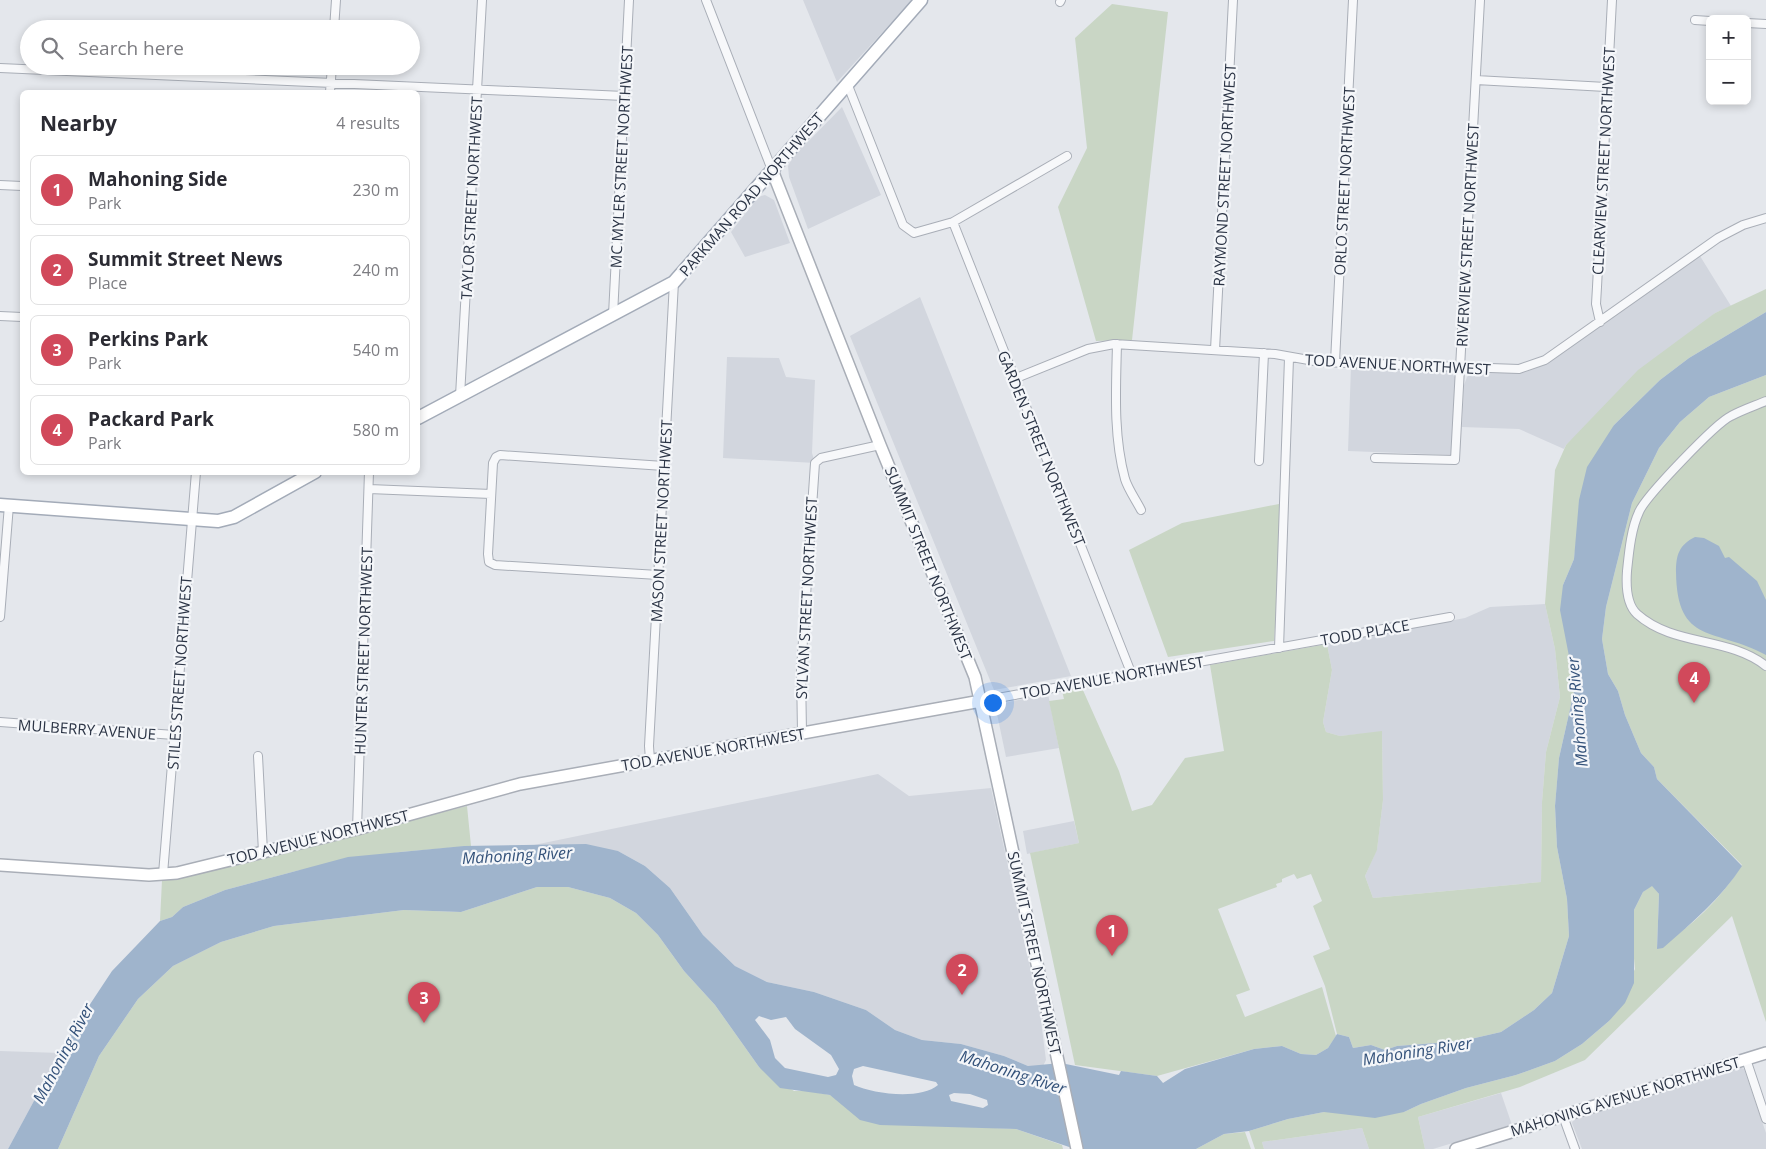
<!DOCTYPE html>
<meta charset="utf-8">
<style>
:root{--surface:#fff;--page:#f7f7f7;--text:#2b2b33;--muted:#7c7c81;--line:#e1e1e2;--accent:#d1495b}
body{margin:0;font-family:"Open Sans",sans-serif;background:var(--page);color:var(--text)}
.controls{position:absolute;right:15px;top:15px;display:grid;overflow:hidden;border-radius:8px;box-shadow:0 2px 8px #0003}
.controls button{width:45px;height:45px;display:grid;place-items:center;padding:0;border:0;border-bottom:1px solid var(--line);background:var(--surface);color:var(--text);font:25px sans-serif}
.you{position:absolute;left:992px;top:702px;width:18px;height:18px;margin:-12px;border:4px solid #fff;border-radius:50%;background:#1a73e8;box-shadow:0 0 0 8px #1a73e833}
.badge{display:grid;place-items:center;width:32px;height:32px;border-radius:50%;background:var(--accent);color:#fff;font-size:16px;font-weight:700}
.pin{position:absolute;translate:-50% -41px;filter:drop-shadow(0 1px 2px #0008)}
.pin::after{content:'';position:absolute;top:26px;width:18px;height:15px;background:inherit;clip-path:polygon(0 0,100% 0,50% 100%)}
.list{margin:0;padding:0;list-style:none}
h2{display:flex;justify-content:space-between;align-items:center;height:65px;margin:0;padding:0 20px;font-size:21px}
h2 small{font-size:16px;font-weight:400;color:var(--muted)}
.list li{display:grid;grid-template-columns:32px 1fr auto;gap:15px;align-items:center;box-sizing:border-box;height:70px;margin:0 10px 10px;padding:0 10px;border:1px solid var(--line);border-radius:8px}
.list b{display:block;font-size:19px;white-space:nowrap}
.list p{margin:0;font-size:16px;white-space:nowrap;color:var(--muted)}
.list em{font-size:16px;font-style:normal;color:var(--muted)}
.icon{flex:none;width:28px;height:28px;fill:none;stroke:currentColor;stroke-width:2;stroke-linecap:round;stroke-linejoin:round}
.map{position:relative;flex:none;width:1766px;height:1149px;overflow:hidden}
.search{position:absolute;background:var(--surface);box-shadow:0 2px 8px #0003;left:20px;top:20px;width:400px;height:55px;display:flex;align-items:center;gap:12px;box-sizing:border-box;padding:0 18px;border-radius:28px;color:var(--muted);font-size:19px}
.panel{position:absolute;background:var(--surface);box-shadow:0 2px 8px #0003;left:20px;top:90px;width:400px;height:385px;border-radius:8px}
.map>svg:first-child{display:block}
.built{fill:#d2d6de}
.green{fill:#c9d6c5}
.water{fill:#9fb4cc;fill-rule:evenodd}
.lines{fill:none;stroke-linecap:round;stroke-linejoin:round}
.street-casing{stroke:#a9aeb7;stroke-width:10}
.secondary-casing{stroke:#a9aeb7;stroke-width:14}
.primary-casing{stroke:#a3abb8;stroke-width:15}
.street{stroke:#f7f8fa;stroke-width:8}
.secondary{stroke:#fff;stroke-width:11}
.primary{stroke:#fff;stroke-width:12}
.labels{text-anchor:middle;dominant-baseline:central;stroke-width:4.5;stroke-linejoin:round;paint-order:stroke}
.street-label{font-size:15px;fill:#2b3445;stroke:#f4f6f9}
.water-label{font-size:16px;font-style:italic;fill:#34527a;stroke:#f4f6f9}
</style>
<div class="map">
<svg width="1766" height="1149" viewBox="0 0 1766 1149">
<rect width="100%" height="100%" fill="#e4e7ec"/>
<path class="built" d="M803 0H912L837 82Z
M842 107 881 195 808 229 789 177 788 166 792 158Z
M765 195 774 200 790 243 745 257 731 232 758 197Z
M1700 256 1731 306 1715 313 1566 445 1564 449 1519 429 1462 427 1464 385 1467 377 1472 372H1525L1547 364Z
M920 297 1071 676 994 690 850 336Z
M727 357 779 358 786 377 815 380 812 453 815 463 723 458Z
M1351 367 1449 371 1455 377 1452 455 1348 451Z
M1545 604 1555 649 1560 697 1546 752 1542 802 1541 882 1373 898 1365 876 1377 849 1383 800 1382 732 1340 736 1326 732 1323 722 1332 670 1327 644 1465 618 1490 607Z
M1048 694 1059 748 1006 757 997 714 999 704Z
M878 774 909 796 991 788 1040 1013 1046 1060 1043 1066H1028L1004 1056 961 1044 922 1040 895 1030 866 1010 814 992 767 982 735 966 703 935 670 888 645 866 618 851 534 845Z
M1074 821 1079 843 1027 854 1023 831Z
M0 1051 60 1053 8 1149H0Z
M1739 1067 1744 1069 1766 1133V1149H1582L1572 1123 1574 1118Z
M1501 1093 1512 1125 1433 1149H1425L1418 1117Z
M1362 1128 1369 1149H1264L1262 1142Z"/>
<path class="green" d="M1112 4 1168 12 1132 340 1096 341 1058 207 1087 148 1075 38Z
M1766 289V312L1689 358 1660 380 1614 425 1577 535 1574 559 1563 585 1575 687 1559 758 1555 806 1557 847 1567 899 1569 936 1552 993 1534 1010 1501 1032 1462 1041 1397 1046 1385 1050 1371 1045 1353 1048 1349 1037 1337 1034 1325 986 1313 956 1330 949 1313 906 1322 901 1311 874 1297 879 1294 874 1282 879V882L1276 884 1277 887 1218 909 1250 990 1236 995 1245 1017 1322 987 1336 1036 1328 1048 1316 1055 1301 1054 1282 1046 1254 1049 1157 1076 1075 1065 1030 853 1079 843 1049 701 1064 699 1062 691 1082 688 1119 771 1132 811 1152 805 1185 758 1224 751 1210 665 1327 644 1332 670 1323 722 1326 732 1340 736 1382 731 1383 800 1377 850 1365 876 1373 898 1541 882 1542 802 1546 752 1560 697 1555 649 1545 604 1555 470 1566 445 1638 370 1715 313Z
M1766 375V1022L1732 916 1585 1060 1520 1087 1418 1117 1425 1149H1369L1362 1128 1262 1142 1264 1149H1255L1249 1131 1288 1119 1324 1112H1404L1421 1104 1466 1088 1516 1075 1555 1061 1582 1044 1609 1021 1635 969 1633 948 1634 910 1643 892 1652 885 1659 894 1657 949C1691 927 1720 900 1742 865L1657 779 1654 767 1641 753 1625 715 1618 691 1608 674 1602 639 1606 607 1632 503 1659 448 1680 422 1709 397Z
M1284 503 1274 641 1168 657 1129 550 1182 523Z
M467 806 471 846 400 852 296 871 225 890 183 907 172 917 160 921 162 880 174 879Z
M537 887H568L610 898 636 913 658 935 684 971 715 1005 759 1067 794 1091H809L830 1095 952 1126 1016 1129 1062 1145 1063 1149H58L99 1056 138 999 173 966 221 942 274 926 404 910 461 912Z
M1245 1132 1251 1149H1196L1224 1134Z"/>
<path class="water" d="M1766 312V375L1709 397 1680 422 1659 448 1632 503 1606 607 1602 639 1608 674 1618 691 1625 715 1641 753 1654 767 1657 779 1742 866C1721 898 1693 922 1663 948L1657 949 1659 894 1652 886 1643 892 1634 910V983L1625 1003 1609 1021 1582 1044 1555 1061 1516 1075 1466 1088 1421 1104 1404 1112 1375 1118 1324 1112 1288 1119 1249 1131 1224 1134 1196 1149H1075L1016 1129 880 1125 860 1120 830 1095 780 1088 759 1067 715 1005 684 971 658 935 636 913 610 898 568 887H537L461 912 404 910 274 926 221 942 173 966 138 999 99 1056 58 1149H8L69 1036 112 971 160 921 172 917 183 907 225 890 348 857 464 846 586 844 618 851 645 866 670 888 703 935 735 966 767 982 814 992 866 1010 895 1030 922 1040 961 1044 1004 1056 1028 1066 1061 1063 1119 1075 1121 1071 1157 1076 1163 1083 1185 1069 1254 1049 1282 1046 1301 1054 1316 1055 1328 1048 1337 1034 1349 1037 1353 1048 1371 1045 1385 1050 1397 1046 1462 1041 1501 1032 1534 1010 1552 993 1569 936 1567 899 1557 847 1555 806 1559 758 1575 687 1560 610 1563 585 1574 559 1579 500 1587 467 1614 425 1660 380 1689 358ZM759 1016 771 1020 786 1017 795 1029 831 1055 839 1069 836 1075 828 1077 785 1068 775 1058 770 1040 755 1020ZM863 1066 936 1082 938 1085C921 1100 873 1094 854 1085L852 1076 854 1069ZM954 1093 970 1094 987 1100 988 1105 983 1108 951 1101 949 1095Z
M1695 537 1704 538 1719 546 1725 558 1729 557 1757 581 1766 600V655C1715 627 1677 646 1676 572 1676 555 1679 545 1695 537Z"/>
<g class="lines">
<g class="street-casing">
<path id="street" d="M706 0 772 170
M1060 2 1061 0
M1695 20 1710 21
M1747 23 1766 24
M334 29 336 0
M0 68 624 96
M1476 80 1606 87
M847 83 903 225 914 233 953 222 1067 156
M330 92 332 66
M0 185 22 186
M953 222 1132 675
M613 315 629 0
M0 316 22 317
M1600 322 1596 304 1597 287 1612 0
M1117 344C1116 388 1113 435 1125 479 1128 489 1136 500 1141 510
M1215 350 1233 0
M1335 362 1353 0
M1014 379 1088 349 1114 344 1275 354 1320 362 1519 369 1545 360 1718 238 1743 225 1766 218
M460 396 482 0
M1766 401C1754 406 1742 410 1731 416 1716 423 1645 497 1639 512 1631 529 1629 552 1627 571 1626 585 1626 604 1637 614 1674 647 1728 636 1766 666
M1375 458 1455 460 1480 0
M1259 461 1264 353
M369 489 491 494
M658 575 495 565 489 562 488 554 493 463 496 457 500 455 664 466
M0 617 9 505
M1279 648 1289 358
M981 701 1450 617
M0 722 174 735
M802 733 801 670 815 463 821 458 880 445
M258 756 263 852
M650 760 649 746 674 282
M357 829 369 472
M163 874 196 472
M1746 1059 1766 1119
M1563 1116 1575 1149"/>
</g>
<g class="secondary-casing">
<path id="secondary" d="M772 170 880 445 975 677 1077 1149
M0 865 149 875 177 873 357 829 520 784 981 701
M1456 1149 1766 1053"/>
</g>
<g class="primary-casing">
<path id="primary" d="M418 418 674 282 921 0
M0 505 218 521 234 517 315 472"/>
</g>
<use href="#street" class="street"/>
<use href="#secondary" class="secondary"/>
<use href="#primary" class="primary"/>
</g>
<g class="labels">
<g class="street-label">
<text transform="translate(621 157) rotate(-87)">MC MYLER STREET NORTHWEST</text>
<text transform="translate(1603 161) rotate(-87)">CLEARVIEW STREET NORTHWEST</text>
<text transform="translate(1224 175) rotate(-87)">RAYMOND STREET NORTHWEST</text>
<text transform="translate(1344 181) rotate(-87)">ORLO STREET NORTHWEST</text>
<text transform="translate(751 194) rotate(-49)">PARKMAN ROAD NORTHWEST</text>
<text transform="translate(471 198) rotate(-87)">TAYLOR STREET NORTHWEST</text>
<text transform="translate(1467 235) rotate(-87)">RIVERVIEW STREET NORTHWEST</text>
<text transform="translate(1398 364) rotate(3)">TOD AVENUE NORTHWEST</text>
<text transform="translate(1042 448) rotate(68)">GARDEN STREET NORTHWEST</text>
<text transform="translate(661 521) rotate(-87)">MASON STREET NORTHWEST</text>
<text transform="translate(929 563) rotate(68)">SUMMIT STREET NORTHWEST</text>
<text transform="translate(806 598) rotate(-87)">SYLVAN STREET NORTHWEST</text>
<text transform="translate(1365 632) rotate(-10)">TODD PLACE</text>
<text transform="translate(363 651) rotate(-88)">HUNTER STREET NORTHWEST</text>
<text transform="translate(179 673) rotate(-86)">STILES STREET NORTHWEST</text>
<text transform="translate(1112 677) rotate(-10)">TOD AVENUE NORTHWEST</text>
<text transform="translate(87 729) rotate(4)">MULBERRY AVENUE</text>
<text transform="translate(713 749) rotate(-10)">TOD AVENUE NORTHWEST</text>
<text transform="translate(318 837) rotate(-14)">TOD AVENUE NORTHWEST</text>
<text transform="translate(1035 953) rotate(78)">SUMMIT STREET NORTHWEST</text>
<text transform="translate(1625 1096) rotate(-17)">MAHONING AVENUE NORTHWEST</text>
</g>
<g class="water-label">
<text transform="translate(1577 712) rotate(-95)">Mahoning River</text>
<text transform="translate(517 855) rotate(-3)">Mahoning River</text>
<text transform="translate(1417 1051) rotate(-9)">Mahoning River</text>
<text transform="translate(63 1053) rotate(-62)">Mahoning River</text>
<text transform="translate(1013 1072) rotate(18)">Mahoning River</text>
</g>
</g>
</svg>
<div class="controls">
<button>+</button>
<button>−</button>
</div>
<div class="you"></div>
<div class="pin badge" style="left:1112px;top:956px">1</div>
<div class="pin badge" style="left:962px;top:995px">2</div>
<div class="pin badge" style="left:424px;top:1023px">3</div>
<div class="pin badge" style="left:1694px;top:703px">4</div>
<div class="search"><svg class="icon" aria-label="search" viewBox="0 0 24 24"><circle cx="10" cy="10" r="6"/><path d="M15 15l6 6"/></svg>Search here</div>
<section class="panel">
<h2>Nearby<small>4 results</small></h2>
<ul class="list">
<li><span class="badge">1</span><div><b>Mahoning Side</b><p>Park</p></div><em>230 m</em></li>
<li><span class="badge">2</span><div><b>Summit Street News</b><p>Place</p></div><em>240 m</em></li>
<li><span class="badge">3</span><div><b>Perkins Park</b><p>Park</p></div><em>540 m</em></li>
<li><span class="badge">4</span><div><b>Packard Park</b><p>Park</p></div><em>580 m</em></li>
</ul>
</section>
</div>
